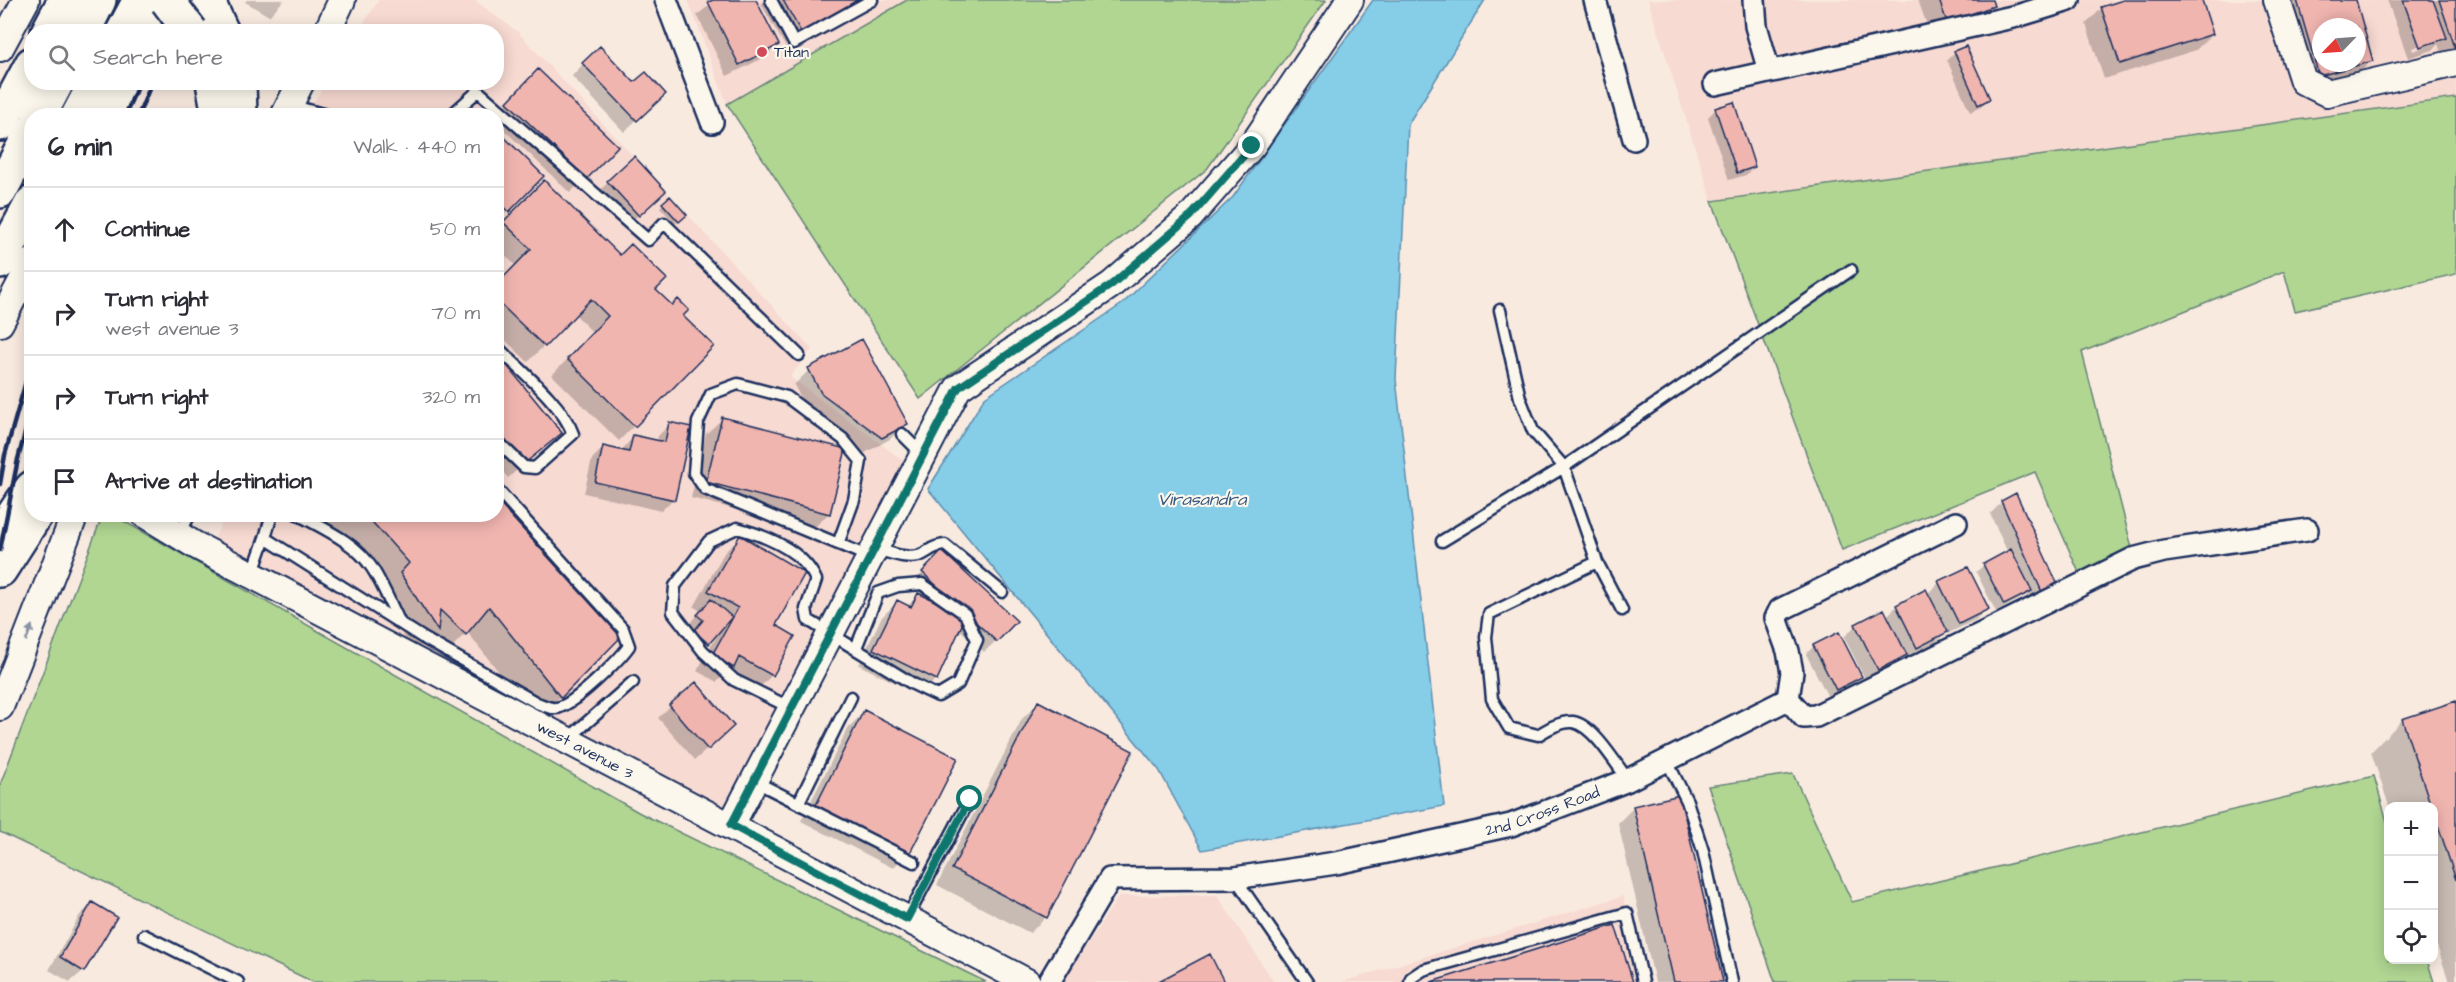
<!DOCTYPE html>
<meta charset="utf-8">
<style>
:root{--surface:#fff;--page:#f7f7f7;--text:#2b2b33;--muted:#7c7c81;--line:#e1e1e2}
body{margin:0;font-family:"Architects Daughter",sans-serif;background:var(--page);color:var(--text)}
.controls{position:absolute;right:18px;bottom:18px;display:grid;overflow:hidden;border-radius:12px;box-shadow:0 3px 15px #0003}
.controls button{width:54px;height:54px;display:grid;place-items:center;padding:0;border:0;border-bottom:2px solid var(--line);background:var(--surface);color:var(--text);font:30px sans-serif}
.compass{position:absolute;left:2312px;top:18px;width:54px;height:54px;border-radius:50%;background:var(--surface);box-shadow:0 3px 15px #0003;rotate:245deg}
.stop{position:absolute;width:18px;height:18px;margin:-14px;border:4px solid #0f766e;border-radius:50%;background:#fff}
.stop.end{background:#0f766e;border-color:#fff;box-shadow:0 2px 6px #0008}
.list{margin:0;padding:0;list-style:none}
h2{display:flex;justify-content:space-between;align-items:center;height:78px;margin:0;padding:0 24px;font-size:26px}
h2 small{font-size:20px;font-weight:400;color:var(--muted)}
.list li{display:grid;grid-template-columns:39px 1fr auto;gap:18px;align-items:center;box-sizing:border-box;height:84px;padding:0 24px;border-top:2px solid var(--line)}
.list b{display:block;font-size:22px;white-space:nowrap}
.list p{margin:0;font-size:20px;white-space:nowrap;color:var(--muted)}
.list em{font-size:20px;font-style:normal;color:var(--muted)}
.icon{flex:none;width:33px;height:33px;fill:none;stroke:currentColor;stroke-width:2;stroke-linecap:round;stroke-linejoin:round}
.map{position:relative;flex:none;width:2456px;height:982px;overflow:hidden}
.search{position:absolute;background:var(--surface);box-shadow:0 3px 15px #0003;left:24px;top:24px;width:480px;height:66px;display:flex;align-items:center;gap:15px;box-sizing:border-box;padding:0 21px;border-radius:24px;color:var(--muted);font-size:22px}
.panel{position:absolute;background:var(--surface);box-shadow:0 3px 15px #0003;left:24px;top:108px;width:480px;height:414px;border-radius:24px}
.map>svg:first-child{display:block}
.built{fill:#f7dad2;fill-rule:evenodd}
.green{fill:#b0d692;stroke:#668278;stroke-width:1.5}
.water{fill:#86cde7;stroke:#5b8eb0;stroke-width:1.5}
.shadow{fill:#0003;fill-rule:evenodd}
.building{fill:#f1b5b0;stroke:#1b2f5e;stroke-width:1.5;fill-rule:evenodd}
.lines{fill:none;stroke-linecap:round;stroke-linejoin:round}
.service-casing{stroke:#1b2f5e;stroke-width:15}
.minor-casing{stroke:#1b2f5e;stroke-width:26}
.tertiary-casing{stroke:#1b2f5e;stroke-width:30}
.trunk-casing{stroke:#1b2f5e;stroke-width:38}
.motorway-casing{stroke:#1b2f5e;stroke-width:38}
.service{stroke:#fbf7ec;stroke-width:10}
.minor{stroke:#fbf7ec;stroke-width:21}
.tertiary{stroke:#fbf7ec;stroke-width:26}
.trunk{stroke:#fbf7ec;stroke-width:33}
.motorway{stroke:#fbf7ec;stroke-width:33}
.rail{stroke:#1b2f5e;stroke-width:4.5}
.motorway-bridge-casing{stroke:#1b2f5e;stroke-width:38;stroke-linecap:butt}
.motorway-bridge{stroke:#fbf7ec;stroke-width:33}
.oneway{fill:#8b93a5}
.route{stroke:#0f766e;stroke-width:8}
.poi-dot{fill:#d1495b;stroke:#fbf7ec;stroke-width:2}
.labels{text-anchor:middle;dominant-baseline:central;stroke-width:4.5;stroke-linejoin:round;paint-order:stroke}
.poi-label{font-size:16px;fill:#1b2f5e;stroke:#fbf7ec;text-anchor:start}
.street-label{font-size:16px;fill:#1b2f5e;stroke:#fbf7ec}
.water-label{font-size:18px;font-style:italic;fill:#365680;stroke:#fbf7ec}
</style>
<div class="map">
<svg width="2456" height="982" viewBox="0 0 2456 982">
<rect width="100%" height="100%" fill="#f9eae0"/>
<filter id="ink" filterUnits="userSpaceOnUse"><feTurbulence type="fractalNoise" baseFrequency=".0167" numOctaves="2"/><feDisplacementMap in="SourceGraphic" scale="12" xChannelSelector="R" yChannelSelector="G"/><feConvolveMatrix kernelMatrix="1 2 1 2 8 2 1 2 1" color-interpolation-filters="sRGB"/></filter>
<g filter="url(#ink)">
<path class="built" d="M379 0H474L518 32 812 349 790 377 904 461 761 735 726 812 214 539 226 515 496 514V116L305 115 326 83 496 82V32L358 31Z
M688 0H907L727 104Z
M1648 0H2456V98L1712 201ZM2321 27H2357V63H2321Z
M1217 895 1274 982H1063L1119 896Z
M1623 896 1644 982H1342Z"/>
<path class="green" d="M907 0H1326L1207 169 920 399 727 104Z
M2456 98V274L2295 311 2284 271 2082 352 2132 548 2080 575 2035 472 1842 550 1712 201Z
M103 514 113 515 640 813 986 982H313L0 832V785Z
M1793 774 1852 902 2374 776 2388 825V960H2427L2434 982H1775L1708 786Z"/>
<path class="water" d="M1373 0H1485L1408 124 1396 379 1444 806 1202 850 1159 770 928 489 985 397 1122 304 1233 197Z"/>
<path class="shadow" d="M247 0H284L269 16 245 2Z
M716 0H754L777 45 765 57 727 76 697 15Z
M765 0H868L785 46 761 4Z
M1918 0H1990L1992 5 1976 21 1931 36Z
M2128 0H2201L2212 34 2196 50 2104 79 2086 24 2102 8Z
M2289 0H2354L2372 60 2356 76 2303 91ZM2321 27H2357V63H2321Z
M2387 0H2456V57L2444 61 2438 44 2433 50 2408 58ZM2433 41V44L2413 51 2412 48Z
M1965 48 1989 99 1981 107 1970 112 1947 60 1954 53Z
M583 64 652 105 624 132 572 76Z
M523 87 616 146 570 193 496 122 495 116Z
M1716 109 1754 167 1746 175 1729 180 1708 117Z
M496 131 542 176 496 222Z
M634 158 664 190 626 227 596 194Z
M544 182 711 346 619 441 552 375 593 333 575 314 528 362 496 331V286L516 266 496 246V230Z
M670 198 685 215 675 224 660 207Z
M496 354 560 432 508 478 496 463Z
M809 370 906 423 890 439 865 453 806 408 794 385Z
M722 419 829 513 813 529 691 498 706 434Z
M670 424 673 499 661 511 584 493 592 459 604 447 621 451 633 437 657 442 658 436Z
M2002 502 2056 584 2030 602 2027 595 1996 612 1976 572 1984 565 2008 553 1990 514Z
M292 514H496L619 637 537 720 467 632 442 657 425 641 414 652 378 597 387 587 331 525 322 533Z
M740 537 774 626 793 637 771 676 756 691 725 674 717 682 697 671 718 634 700 651 687 640 696 629 690 624 701 611 694 607 724 553Z
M942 553 996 641 984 652 959 629 936 679 920 695 859 665 881 618 897 602 907 607 920 593 911 585Z
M1939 583 1987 609 1975 620 1947 634 1946 632 1934 644 1905 658 1904 656 1893 667 1866 681 1844 637 1856 625 1886 617 1897 606 1927 594Z
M1814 646 1860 677 1852 684 1828 697 1806 654Z
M695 684 720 738 695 760 658 718Z
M2456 702V982H2449L2434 937V806H2389L2371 752 2402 720Z
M1038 703 1046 917 1030 933 937 885 1022 719Z
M864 712 909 852 893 868 801 821 848 728Z
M1634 807 1722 982H1655L1618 823Z
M92 904 83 971 70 982 49 970 80 915Z"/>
<path class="building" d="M713 0H756L779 45 739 65 708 2Z
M783 0H858L801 32Z
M1939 0H1992L1994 6 1947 22Z
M2123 0H2202L2213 34 2120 64 2101 7Z
M2297 0H2356L2373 61 2319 76ZM2321 27H2357V63H2321Z
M2403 0H2433L2447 38 2420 47Z
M2439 0H2456V50Z
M600 46 634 82 646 72 666 94 637 121 582 63Z
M1966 46 1990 99 1978 105 1954 51Z
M538 69 618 146 587 179 507 102Z
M1734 102 1755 167 1737 173 1715 108Z
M496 129 544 176 509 212 496 200Z
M634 156 666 191 639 216 607 181Z
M544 180 620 255 631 244 667 279 656 290 672 305 678 299 689 310 683 316 714 346 635 427 567 359 608 316 591 299 545 347 496 300V285L531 249 503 222Z
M670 196 687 215 679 222 662 203Z
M862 339 908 424 882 438 821 393 808 368Z
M496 352 562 433 525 463 496 428Z
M722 417 846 449 830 514 706 482Z
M669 422 691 427 675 500 595 482 603 446 629 452 633 435 665 442Z
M2016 493 2058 585 2042 592 2001 501Z
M496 500 621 637 561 698 489 607 466 635 440 610 438 631 400 573 409 563 365 514H496Z
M740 535 805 573 776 625 795 636 773 676 739 657 734 668 712 655 738 608 708 591Z
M2011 549 2032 591 2004 605 1983 564Z
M942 551 1017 621 997 642 922 572Z
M1968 567 1989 609 1959 624 1938 581Z
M1926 589 1948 632 1917 648 1896 605Z
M918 593 966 616 937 680 873 649 897 600 911 607Z
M711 599 732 617 709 644 694 631 703 620 697 615Z
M1884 609 1907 655 1878 670 1855 624Z
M1839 632 1862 677 1836 690 1813 645Z
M696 682 734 726 708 750 669 705Z
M1038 701 1133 751 1047 918 952 869Z
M2456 701V880L2434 813V806H2431L2402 719Z
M864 710 958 758 910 853 816 805Z
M1680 795 1723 982H1674L1633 806Z
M92 902 117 917 84 972 60 957Z
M1615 925 1633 982H1431Z
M1210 954 1224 982H1157Z"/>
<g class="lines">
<g class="service-casing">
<path id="service" d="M771 0 794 43 872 0
M290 105 330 116
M450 116 478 91 648 240 664 223 799 355
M1500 310 1520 398 1533 431 1564 467 1597 562 1622 610
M496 346C520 370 562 403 573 434L535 468 524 467 496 440
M902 434 923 455
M272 514 265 538 425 639 537 703C543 705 550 709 556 708 572 707 619 660 629 646L623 629 496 488
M297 514C324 529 355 542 372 568 383 585 391 605 400 623
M179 536 190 514
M1442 541 1564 467 1851 270
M838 544 854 500 861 461 843 439 787 397 738 384 711 394 698 422 694 473 705 489 870 557
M875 549C889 552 904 559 918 556 929 553 930 546 945 545L1002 592
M1597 562 1489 614 1486 637 1492 699 1509 728 1538 735C1548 729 1561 721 1573 722 1593 725 1616 764 1628 780
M252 575 265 538
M791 708 734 680 703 651 673 612 675 586 709 541 737 528C766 536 803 550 816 580L806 609 808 620 913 684 938 696 958 684 977 640 965 614 922 584 898 586 878 593 856 648
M568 739 633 682
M1667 761 1687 801 1703 851 1732 982
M754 781 914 862
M799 802 851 697
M1235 878 1307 982
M907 918 970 799
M144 935 238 982
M1410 982 1411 978 1423 970 1627 913 1643 982"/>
</g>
<g class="minor-casing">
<g id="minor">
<path d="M666 0 712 122"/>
<path d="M1595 0 1634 139"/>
<path d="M1754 0 1756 26 1769 71"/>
<path d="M1715 84 2017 16 2069 0"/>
<path d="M1788 699 1804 717 1816 716 2133 559 2164 551 2307 530"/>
<path d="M1788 699 1792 672 1788 651 1776 618 1780 610 1956 523"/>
<path id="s1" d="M1049 982 1110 879 1235 878 1336 863 1511 825 1628 780 1788 699"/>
</g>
</g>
<g class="tertiary-casing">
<g id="tertiary">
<path d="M2277 0 2303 81 2327 93 2456 63"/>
<path d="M151 32 168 0"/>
<path d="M327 32 342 0"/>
<path d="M0 48 26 0"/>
<path d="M108 116 125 82"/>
<path d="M284 116 301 82"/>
<path d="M0 323 32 262"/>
<path id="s2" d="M144 514 195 545 1027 982"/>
<path d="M0 707 75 514"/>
<path d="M731 825 958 388 1111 285 1190 217 1252 146 1350 0"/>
</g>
</g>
<g class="trunk-casing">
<path id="trunk" d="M48 32 65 0
M123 32 140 0
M78 116 96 82
M0 124 32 64
M0 262 32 203"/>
</g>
<g class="motorway-casing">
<path id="motorway" d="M207 0 222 32
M83 32 99 0
M213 82 219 116
M239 82 240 116
M39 116 57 82
M0 191 32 131
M3 530 32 488
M0 570 36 514"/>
</g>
<use href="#service" class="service"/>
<use href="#minor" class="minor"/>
<use href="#tertiary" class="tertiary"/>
<use href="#trunk" class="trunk"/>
<use href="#motorway" class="motorway"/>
<path class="rail" d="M160 32 174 0
M173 32 186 0
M125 116 139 82
M138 116 152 82
M0 484 5 455 32 360
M0 550 18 459 32 407"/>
<g class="motorway-bridge-casing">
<path id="motorway-bridge" d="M167 0 191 32"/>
</g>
<use href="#motorway-bridge" class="motorway-bridge"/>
</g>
<defs><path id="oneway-solid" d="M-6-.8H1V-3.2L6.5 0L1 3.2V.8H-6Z" transform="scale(1.5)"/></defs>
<use class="oneway" href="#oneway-solid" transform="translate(29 633) rotate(-69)"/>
</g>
<g class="lines" filter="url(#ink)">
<path class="route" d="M970 799 907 919 731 825 958 388 1111 285 1190 217 1252 146"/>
</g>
<circle class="poi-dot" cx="762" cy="52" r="6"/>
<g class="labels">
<g class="poi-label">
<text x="774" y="52">Titan</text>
</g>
<g class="street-label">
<text stroke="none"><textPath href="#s2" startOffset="500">west avenue 3</textPath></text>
<text stroke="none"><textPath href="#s1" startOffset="560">2nd Cross Road</textPath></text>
</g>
<g class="water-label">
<text x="1202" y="499">Virasandra</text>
</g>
</g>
</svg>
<div class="controls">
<button>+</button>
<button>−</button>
<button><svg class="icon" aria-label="locate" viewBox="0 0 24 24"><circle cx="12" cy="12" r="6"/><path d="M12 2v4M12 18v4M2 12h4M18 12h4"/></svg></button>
</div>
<svg class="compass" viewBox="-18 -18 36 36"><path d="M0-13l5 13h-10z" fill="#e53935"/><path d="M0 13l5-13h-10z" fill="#7c7c81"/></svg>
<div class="stop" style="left:970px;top:799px"></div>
<div class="stop end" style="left:1252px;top:146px"></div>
<div class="search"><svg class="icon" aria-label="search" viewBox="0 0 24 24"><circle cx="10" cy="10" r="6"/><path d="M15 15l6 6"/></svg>Search here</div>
<section class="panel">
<h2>6 min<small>Walk · 440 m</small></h2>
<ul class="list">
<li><svg class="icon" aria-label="ahead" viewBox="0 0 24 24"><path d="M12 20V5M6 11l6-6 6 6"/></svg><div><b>Continue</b></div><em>50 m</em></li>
<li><svg class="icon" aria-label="right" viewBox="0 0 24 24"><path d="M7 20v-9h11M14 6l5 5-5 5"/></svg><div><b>Turn right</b><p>west avenue 3</p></div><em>70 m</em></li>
<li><svg class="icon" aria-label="right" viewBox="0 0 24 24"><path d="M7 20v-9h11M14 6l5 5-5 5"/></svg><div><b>Turn right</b></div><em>320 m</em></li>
<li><svg class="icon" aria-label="arrive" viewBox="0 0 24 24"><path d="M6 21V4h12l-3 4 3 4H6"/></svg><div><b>Arrive at destination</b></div></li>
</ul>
</section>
</div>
